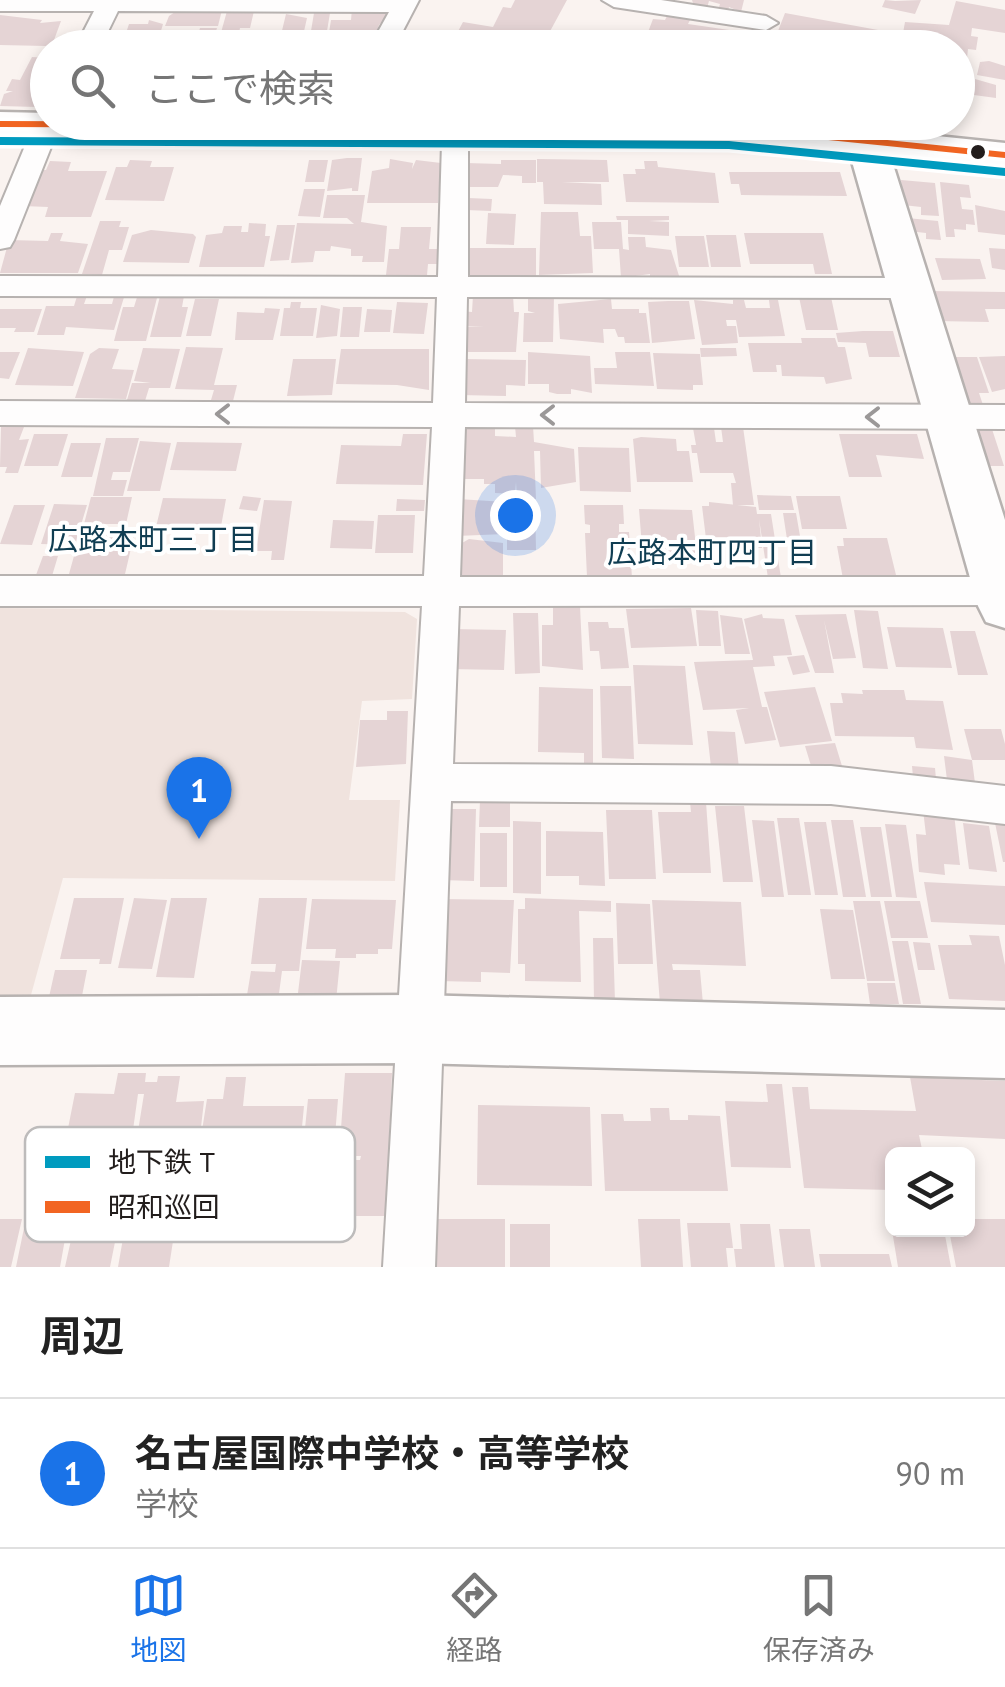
<!DOCTYPE html>
<html lang="ja">
<meta charset="utf-8">
<style>
:root{--surface:#fff;--page:#f2f2f2;--text:#222;--muted:#767676;--line:#e0e0e0;--accent:#1a73e8}
body{margin:0;font-family:"PT Sans","Noto Sans JP",sans-serif;background:var(--page);color:var(--text)}
.controls{position:absolute;right:30px;bottom:30px;display:grid;overflow:hidden;border-radius:15px;box-shadow:0 5px 15px #0003}
.controls button{width:90px;height:90px;display:grid;place-items:center;padding:0;border:0;border-bottom:2px solid var(--line);background:var(--surface);color:var(--text);font:50px sans-serif}
.you{position:absolute;left:515px;top:515px;width:35px;height:35px;margin:-25px;border:8px solid #fff;border-radius:50%;background:#1a73e8;box-shadow:0 0 0 15px #1a73e833}
.badge{display:grid;place-items:center;width:65px;height:65px;border-radius:50%;background:var(--accent);color:#fff;font-size:32px;font-weight:700}
.pin{position:absolute;translate:-50% -82px;filter:drop-shadow(0 2px 5px #0008)}
.pin::after{content:'';position:absolute;top:52px;width:35px;height:30px;background:inherit;clip-path:polygon(0 0,100% 0,50% 100%)}
.list{margin:0;padding:0;list-style:none}
h2{display:flex;justify-content:space-between;align-items:center;height:130px;margin:0;padding:0 40px;font-size:42px}
h2 small{font-size:32px;font-weight:400;color:var(--muted)}
.list li{display:grid;grid-template-columns:65px 1fr auto;gap:30px;align-items:center;box-sizing:border-box;height:150px;padding:0 40px;border-top:2px solid var(--line)}
.list b{display:block;font-size:38px;white-space:nowrap}
.list p{margin:0;font-size:32px;white-space:nowrap;color:var(--muted)}
.list em{font-size:32px;font-style:normal;color:var(--muted)}
.icon{flex:none;width:55px;height:55px;fill:none;stroke:currentColor;stroke-width:2;stroke-linecap:round;stroke-linejoin:round}
.map{position:relative;flex:none;width:1005px;height:1267px;overflow:hidden}
.search{position:absolute;background:var(--surface);box-shadow:0 5px 15px #0003;left:30px;right:30px;top:30px;height:110px;display:flex;align-items:center;gap:25px;box-sizing:border-box;padding:0 35px;border-radius:55px;color:var(--muted);font-size:38px}
.sheet{height:280px;background:var(--surface)}
nav{display:flex;justify-content:space-around;align-items:center;box-sizing:border-box;height:140px;border-top:2px solid var(--line);background:var(--surface);font-size:28px;color:var(--muted)}
nav a{display:grid;justify-items:center;gap:5px}
nav .on{color:var(--accent)}
.map>svg:first-child{display:block}
.built{fill:#f0e3de}
.building{fill:#e5d4d5}
.lines{fill:none;stroke-linecap:round;stroke-linejoin:round}
.street-casing{stroke:#b7b2b0;stroke-width:4}
.secondary-casing{stroke:#b7b2b0;stroke-width:5}
.primary-casing{stroke:#b7b2b0;stroke-width:5}
.street{fill:#fefdfd;fill-rule:evenodd}
.secondary{fill:#fefdfd;fill-rule:evenodd}
.primary{fill:#fefdfd;fill-rule:evenodd}
.bus-1-casing{stroke:#fff;stroke-width:7}
.bus-1{fill:#f26522;fill-rule:evenodd}
.metro-1-casing{stroke:#fff;stroke-width:7}
.metro-1{fill:#009bbf;fill-rule:evenodd}
.oneway{stroke:#9b9898}
.bus-dot{fill:#221d1c;stroke:#fff;stroke-width:4}
.labels{text-anchor:middle;dominant-baseline:central;stroke-width:8;stroke-linejoin:round;paint-order:stroke}
.neighbourhood-label{font-size:30px;fill:#103d52;stroke:#fff}
.key{fill:#fff;stroke:#bdbbbb;stroke-width:2.5}
.key-label{font-size:28px;fill:#221d1c}
</style>
<div class="map">
<svg width="1005" height="1267" viewBox="0 0 1005 1267">
<rect width="100%" height="100%" fill="#faf3f0"/>
<path class="built" d="M0 608 405 612 417 619 412 699 362 701 349 800H400L395 881 63 878 31 995H0Z"/>
<path class="building" d="M515 0H567L548 35 553 36 548 48H483L490 41 455 37 463 22 493 27 503 7 511 8Z
M692 0H744L741 12 729 7 728 11 718 10 720 4 709 1 707 8 694 6Z
M885 0 895 1 921 0 915 14 882 7Z
M956 1 1005 10V33L972 28 971 36 978 37 976 50 968 49 967 58 958 57V48L901 44 905 22 949 25Z
M352 9 391 11 379 25 376 35 348 31 346 45H327L331 20H351Z
M222 10 218 26H165L169 16 175 12Z
M227 11H254L250 28H240L236 47H217Z
M314 13H330L327 31H311Z
M785 13 889 32 879 48H853L778 31Z
M286 14 307 18 302 40 280 39Z
M0 15 42 20 40 23 61 21 54 40 46 46 0 45Z
M667 16 690 20 688 24 743 32 739 48H699L645 40 653 19 665 20Z
M149 20 163 24 156 48H121L129 24H148Z
M200 28H217L211 48H194Z
M32 57 48 58V87L37 107 0 106 4 94 13 91H6L12 79 20 80Z
M989 61 1005 66V80L977 75 980 62Z
M975 79 996 85V98L974 95Z
M347 158H362L358 191H352V188L327 191 332 160Z
M390 159 413 163 412 169 416 160 441 163 438 203H367L372 171 389 168Z
M537 159 607 160 609 182H562L601 184 602 205 544 204 543 182H537Z
M130 160 152 161 150 167H174L164 201 105 200 116 167H127Z
M309 160H328L324 182H305Z
M501 160H536V183H522V176L503 175 498 187H465L466 163 501 164Z
M50 161 71 162 68 171H107L91 217H45L48 207 23 206 38 170H46Z
M644 161H657L658 167 715 173 719 203 626 202 623 174H636L635 169H645Z
M729 172H840L847 196 741 195 739 184H731Z
M901 180 935 183 939 216 921 215V207L903 205Z
M940 182 969 185 971 198 960 197 962 209 973 210 975 225 966 224V230L954 229 955 237H946Z
M304 189H325L320 217 298 216Z
M327 195H365L361 222 387 226 384 262H362L363 256H351V249L331 246 330 251H315L313 262 291 263 297 223 354 224 347 218H323Z
M468 198 492 199 491 211 466 210Z
M975 205 1005 211V235L978 232Z
M541 212H578L580 236H591L593 273 539 275Z
M488 213 516 214 514 245 486 244Z
M616 216H669V220L649 221 669 222V236L628 234V220H617Z
M907 218 938 221 941 240 926 239V233L908 231Z
M100 221H121L119 227H129L122 250H109L102 275 82 274Z
M592 222H621L623 249 629 250 628 237H645L646 247 671 250 680 279 650 278V274L621 278 619 249H594Z
M249 223 266 224 265 236H270L264 267H199L206 235 222 233 224 226H242L241 232H248Z
M277 225H295L289 260 270 261Z
M401 227H431L429 249H438L437 264H428L427 275H386L389 249H399Z
M151 230 193 234 196 237 189 263 123 262 132 235Z
M51 233H63L60 241 88 244 78 273H0L9 240 48 241Z
M744 233H823L832 274H815L813 264H750Z
M706 235H736L741 267H711Z
M675 236H704L709 267H679Z
M465 248H536V278L464 276Z
M989 248 1005 249V270L992 268Z
M935 258 980 259 986 279 942 280Z
M928 291 1005 292V309H985L989 322 936 321Z
M78 293H88L84 304H112L115 293 125 294 114 330 66 327 64 335H37L46 306H74Z
M138 294H158L146 341H114L123 307H134Z
M473 295H513L514 312H519L516 352H464L465 327H484L459 326 460 311 472 312Z
M528 295 554 296 553 342H523L524 313H535L528 311Z
M160 296H184L182 307H188L181 337H150Z
M799 297H831L838 330H806Z
M195 299H219L211 336H186Z
M611 299 612 309H639V313H646L650 343H625L624 337H618L615 329H603L604 343 560 339 558 304Z
M694 300 733 304V300H744L746 308H770L769 300H778L785 336 739 337 736 320H726L727 326H736L738 343 702 345Z
M668 301H689L695 339 652 343 648 302Z
M291 302H301L300 308H317L313 336H280L284 308H290Z
M397 302 428 303 424 334 393 333Z
M321 305 340 309 337 336 316 338Z
M343 307H362L359 337H340Z
M265 308 280 309 273 340H235L237 312 264 313Z
M0 309H42L34 332H14L16 328H0Z
M367 309 392 310 390 332H364Z
M863 331H893L900 357H869L866 343 838 342 836 333Z
M801 338H835L838 347H845L852 379 826 384 824 377 782 376 781 365H776L777 372H753L748 343H802Z
M186 347 223 348 214 385H237L233 401 211 400 214 390 175 389Z
M28 348 84 352 73 386 15 385Z
M99 348 119 349 112 369 134 370 126 399 75 398 90 354Z
M143 348 180 349 170 388H149L145 401 127 400 132 383H151L134 381Z
M700 348H736L737 356 701 357Z
M341 349H429V390L397 385 336 384Z
M0 352H20L9 379 0 378Z
M528 352 590 356 592 393 571 389V394H557L549 392V384H528Z
M615 352H650L654 386 595 384 594 368H617Z
M653 353 700 354 703 385H693V390L657 389Z
M1005 356V389L992 392 979 357Z
M949 357H977L989 393H979L983 405H962Z
M293 359H336L332 395 287 396Z
M464 359 526 360 525 386 506 385V396L460 395Z
M515 426H533L534 442 574 449 576 482 541 488 540 451H534L536 499H517L516 482 515 494 495 493V484H484V479H461L463 427 495 428V436L516 437Z
M969 426H991L1004 466H981Z
M1 427H24L19 440 29 439 18 473H5L7 467H0Z
M721 427H743L754 505H733L731 483H736L733 473H700L697 453H692L691 445H696L693 428H714L716 442H723Z
M34 434H68L58 466H24Z
M403 434H427L423 485 336 484 341 445 401 446Z
M839 434H917L924 459 876 455 882 477H849Z
M641 437 676 439 677 451H689L693 482H637L633 439Z
M106 438H139L130 472H113L111 480H127L123 496H93Z
M140 441 171 443 160 491H127Z
M177 442 242 443 236 471 170 470Z
M71 443H101L92 477H61Z
M578 447 629 448 631 492 580 491Z
M757 495 791 496 794 510H759Z
M243 496 261 498 257 511 239 509Z
M796 496H840L847 529H802Z
M91 497H132L126 524H84Z
M163 498 226 499 220 532 155 531Z
M397 499 425 500 424 511H396Z
M458 499 505 502V534L456 536Z
M264 500 292 501 284 560H271L272 551H256Z
M507 501H535L536 550H507Z
M709 502 756 507 757 514H771L781 578H768L759 519 762 548 707 547 702 506H709Z
M54 504 87 505 75 545 41 544Z
M14 505H45L32 545 0 544Z
M584 505H623L624 524H619V532H629L632 578 587 577 585 533H590V525L585 524Z
M639 509 692 510 698 564H657L656 559H643Z
M783 513H796L804 559H790Z
M378 515H415L413 553H375Z
M333 520 374 521 372 549 330 548Z
M82 527H136L125 574H69Z
M843 538H887L896 575 843 579 837 546H844Z
M469 539 503 543V577H461L462 543Z
M43 556H58L52 576 36 575Z
M553 606H580L583 670 542 666V625H553Z
M691 608 697 646 631 648 626 609Z
M696 610 718 611 721 646H699Z
M854 610 878 611 888 669 863 668Z
M513 613H538L540 673 515 674Z
M762 614 763 618 784 619 792 655 773 656 775 666 753 667 762 707H767L776 740 745 744 736 710 749 708 703 710 694 662 753 660 744 619Z
M846 614 856 658 833 659 824 620 834 673H815L795 615Z
M720 615 742 618 750 654H725Z
M588 622H608L609 628H624L629 668 601 669 599 651H590Z
M887 627 943 628 952 668 896 667Z
M452 629 506 630 504 670 449 669Z
M950 631H975L988 675H958Z
M804 655 810 672 793 675 787 657Z
M633 665 685 666 693 745 638 744Z
M600 686H631L634 759 602 758Z
M539 687 593 689V767L584 766V753L538 752Z
M815 687 832 741 780 747 764 692Z
M862 690H904L906 700 943 701 953 750 916 748 914 737 835 736 830 703H843L841 693 863 694Z
M387 711H408L406 764 356 767 360 720H387Z
M964 729H1001L1005 744V760H972L975 783 947 780 944 756 972 760Z
M707 731 735 732 739 768 711 767Z
M835 743 842 766 812 769 805 746Z
M912 766 935 768 936 779 913 777Z
M480 800H510V827H479Z
M690 802H706L711 873H663L658 812H691Z
M715 806H744L753 882H723Z
M445 809H476L474 881 441 880Z
M606 810H652L656 879H609Z
M923 810 954 814 960 865 944 864 945 875 919 872 916 834 926 835Z
M777 818H799L811 895H788Z
M752 820 774 821 784 897H762Z
M831 820H853L866 897H843Z
M513 821 541 822V894L513 893Z
M804 822H826L838 895H815Z
M963 823 989 826 997 872 969 869Z
M995 823H1005V862H1003Z
M885 824 906 825 917 898 896 897Z
M860 827H881L892 897H871Z
M546 831 603 832 605 886 579 885V876H546Z
M480 833H507V887H480Z
M924 882 1005 886V925L931 922Z
M74 898H124L111 964H99L100 959H60Z
M134 898 167 900 152 969 118 968Z
M171 898H207L194 978 156 977Z
M259 898H307L299 971H282L278 1001H246L251 971 275 972 276 964H251Z
M525 898 611 901V912L579 911 581 982 525 981V964H518V909H525Z
M312 899 396 900 392 949H378V954H356V958H335L336 949H306Z
M442 899 514 900 510 973 481 972V982L438 981Z
M652 900 741 902 746 966 672 964 673 970H700L703 1004H660Z
M853 901H880L895 981H867Z
M884 901H920L928 938H891Z
M616 903 650 904 653 964H618Z
M820 909 853 910 865 979H831Z
M969 935 999 936 1005 965V1001L949 999 938 945H972Z
M593 938H613L615 1002H594Z
M892 941H908L921 1004H903Z
M913 942 930 943 935 970H918Z
M302 960 340 961 336 1001H297Z
M55 970H87L82 996 49 997Z
M867 983H895L899 1004H870Z
M118 1073H146L145 1082H157L158 1076H180L176 1102 204 1101 197 1162 207 1099H223L226 1077H246L243 1106H304L297 1180 194 1179 191 1208 163 1209 167 1177 163 1193H128L144 1094H138L122 1209H52L75 1093 114 1094Z
M345 1073H392L386 1216H348L350 1196H337L340 1160H360L361 1156H339Z
M910 1077 1005 1081V1139L919 1135 923 1154H892V1190L804 1188 792 1087H808L810 1109 916 1111Z
M766 1084H782L791 1168 731 1167 725 1101 768 1102Z
M308 1099H338L330 1198 298 1197Z
M478 1105 590 1107 592 1186 477 1185Z
M650 1108H669L670 1120H688V1115L720 1116 728 1191H605L601 1114H623L624 1121H651Z
M0 1219H22L11 1267H0Z
M432 1219H505V1267H431Z
M638 1219H680L683 1267H641Z
M968 1219H1005V1267H956L949 1230H968Z
M687 1223H730L733 1248H726L728 1267H691Z
M510 1224H550V1267H510Z
M740 1224H770L775 1267H736L734 1249H742Z
M125 1227 175 1228 169 1267H118Z
M24 1228H67L60 1267H16Z
M779 1229H810L815 1267H784Z
M892 1230H944L951 1267H898Z
M73 1231 117 1232 110 1267H65Z
M819 1254H889L892 1267H821Z"/>
<g class="lines">
<g class="street-casing">
<path id="street" d="M0 0H419L394 48H369L389 12 118 11 100 48H75L94 11H0Z
M602 0H661L766 16 778 23 766 30 614 7Z
M48 114V122H61L14 240 10 247 0 249V206L35 122Z
M455 135 468 143V277L907 278 918 281 922 288 918 295 907 298 467 297 465 403 1005 405V429L465 427 460 577H1000L1005 579V605L459 606 453 764 831 766 1005 786V824L831 804 451 801 435 1267H383L422 606H0V576H424L432 427 0 425V401L433 403 437 297 0 296V276L438 277 442 143Z"/>
</g>
<g class="secondary-casing">
<path id="secondary" d="M871 146 885 150 891 158 1005 520V628L986 622 978 606 851 158 857 150Z
M416 995 1005 1010V1078L416 1063 0 1065V997Z"/>
</g>
<g class="primary-casing">
<path id="primary" d="M0 112 48 113V122H801L1005 143V167L731 139 0 136Z"/>
</g>
<use href="#street" class="street"/>
<use href="#secondary" class="secondary"/>
<use href="#primary" class="primary"/>
<g class="bus-1-casing">
<path id="bus-1" d="M0 121 731 124 1005 152V158L731 130 0 127Z"/>
</g>
<use href="#bus-1" class="bus-1"/>
<g class="metro-1-casing">
<path id="metro-1" d="M0 137 729 141 1005 168V176L729 149 0 145Z"/>
</g>
<use href="#metro-1" class="metro-1"/>
</g>
<defs><path id="oneway-chevron" d="M-2-3.5L2.5 0L-2 3.5" fill="none" stroke-width="1.6" stroke-linecap="round" stroke-linejoin="round" transform="scale(2.5)"/></defs>
<g class="oneway">
<use href="#oneway-chevron" transform="translate(223 414) rotate(-180)"/>
<use href="#oneway-chevron" transform="translate(548 415) rotate(-180)"/>
<use href="#oneway-chevron" transform="translate(873 417) rotate(-180)"/>
</g>
<circle class="bus-dot" cx="978" cy="152" r="9"/>
<g class="labels">
<g class="neighbourhood-label">
<text x="153" y="538">広路本町三丁目</text>
<text x="712" y="551">広路本町四丁目</text>
</g>
</g>
<rect x="25" y="1127" width="330" height="115" rx="15" class="key"/>
<rect x="45" y="1156" width="45" height="12" fill="#009bbf"/>
<rect x="45" y="1201" width="45" height="12" fill="#f26522"/>
<g class="key-label">
<text x="108" y="1172">地下鉄 T</text>
<text x="108" y="1217">昭和巡回</text>
</g>
</svg>
<div class="controls">
<button><svg class="icon" aria-label="layers" viewBox="0 0 24 24"><path d="M12 4l9 5-9 5-9-5zM3 14l9 5 9-5"/></svg></button>
</div>
<div class="you"></div>
<div class="pin badge" style="left:199px;top:839px">1</div>
<div class="search"><svg class="icon" aria-label="search" viewBox="0 0 24 24"><circle cx="10" cy="10" r="6"/><path d="M15 15l6 6"/></svg>ここで検索</div>
</div>
<section class="sheet">
<h2>周辺<small></small></h2>
<ul class="list">
<li><span class="badge">1</span><div><b>名古屋国際中学校・高等学校</b><p>学校</p></div><em>90 m</em></li>
</ul>
</section>
<nav>
<a class="on"><svg class="icon" aria-label="map" viewBox="0 0 24 24"><path d="M3 6l6-2 6 2 6-2v14l-6 2-6-2-6 2zM9 4v14M15 6v14"/></svg>地図</a>
<a><svg class="icon" aria-label="directions" viewBox="0 0 24 24"><path d="M12 3l9 9-9 9-9-9zM9 14v-3h6M13 9l2 2-2 2"/></svg>経路</a>
<a><svg class="icon" aria-label="saved" viewBox="0 0 24 24"><path d="M7 4h10v16l-5-4-5 4z"/></svg>保存済み</a>
</nav>
